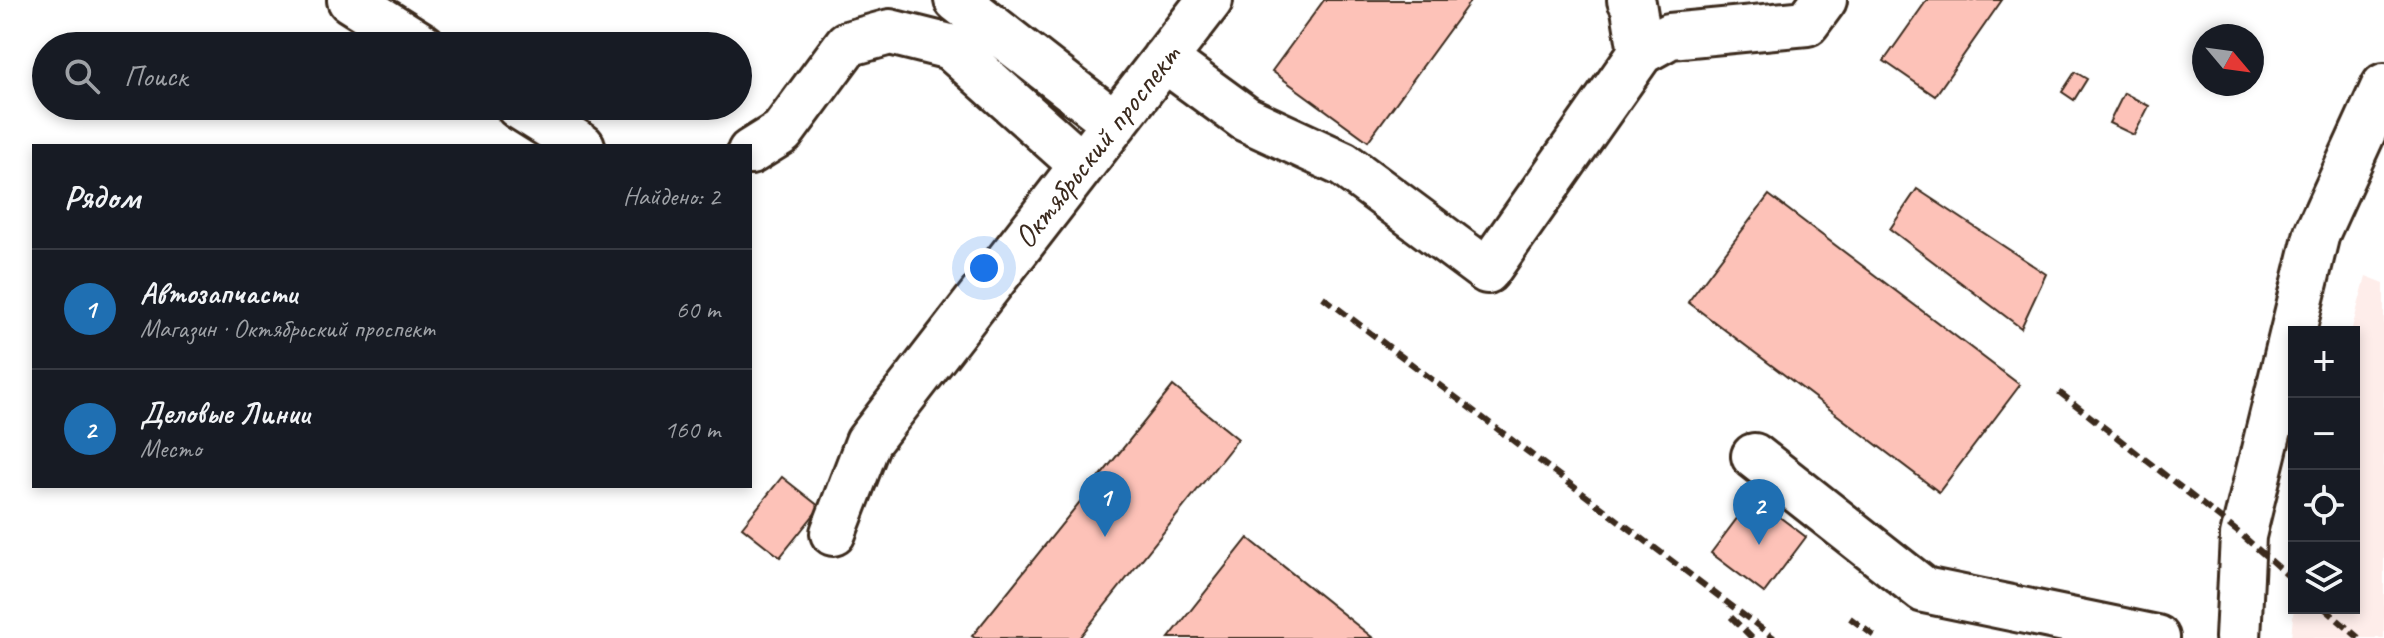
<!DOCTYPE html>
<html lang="ru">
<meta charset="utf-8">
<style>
:root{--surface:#171b24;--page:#242831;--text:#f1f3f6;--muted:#9ea1a6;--line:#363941;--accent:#1f6fb2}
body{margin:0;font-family:Caveat,sans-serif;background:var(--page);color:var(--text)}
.controls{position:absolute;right:24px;bottom:24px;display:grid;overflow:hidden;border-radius:0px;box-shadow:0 4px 12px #0003}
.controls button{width:72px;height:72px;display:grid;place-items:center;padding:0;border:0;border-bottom:2px solid var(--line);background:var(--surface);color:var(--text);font:40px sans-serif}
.compass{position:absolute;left:2192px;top:24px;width:72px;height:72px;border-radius:50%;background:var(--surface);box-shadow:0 4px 12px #0003;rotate:119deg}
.you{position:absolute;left:984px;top:268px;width:28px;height:28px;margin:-20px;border:6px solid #fff;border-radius:50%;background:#1a73e8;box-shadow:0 0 0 12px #1a73e833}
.badge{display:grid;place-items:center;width:52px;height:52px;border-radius:50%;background:var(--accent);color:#fff;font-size:26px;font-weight:700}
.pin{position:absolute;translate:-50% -66px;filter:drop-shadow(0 2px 4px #0008)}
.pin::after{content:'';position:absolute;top:42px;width:28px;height:24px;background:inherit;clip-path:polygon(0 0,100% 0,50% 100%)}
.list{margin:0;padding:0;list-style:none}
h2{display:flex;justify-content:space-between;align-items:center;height:104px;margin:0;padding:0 32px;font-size:34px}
h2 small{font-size:26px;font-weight:400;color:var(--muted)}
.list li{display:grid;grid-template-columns:52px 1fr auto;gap:24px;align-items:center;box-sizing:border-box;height:120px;padding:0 32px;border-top:2px solid var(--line)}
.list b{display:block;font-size:30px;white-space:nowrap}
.list p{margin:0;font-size:26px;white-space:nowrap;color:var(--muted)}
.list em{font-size:26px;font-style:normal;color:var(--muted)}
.icon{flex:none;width:44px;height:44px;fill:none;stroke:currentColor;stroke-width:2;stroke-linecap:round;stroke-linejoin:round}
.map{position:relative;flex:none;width:2384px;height:638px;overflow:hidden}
.search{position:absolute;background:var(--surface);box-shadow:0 4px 12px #0003;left:32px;top:32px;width:720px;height:88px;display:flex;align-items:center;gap:20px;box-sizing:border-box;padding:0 28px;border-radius:44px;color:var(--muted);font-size:30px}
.panel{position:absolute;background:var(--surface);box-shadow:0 4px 12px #0003;left:32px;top:144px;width:720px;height:344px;border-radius:0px}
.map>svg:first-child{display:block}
.built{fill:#feedea}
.building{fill:#fdc2b8;stroke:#3b2a1e;stroke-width:2}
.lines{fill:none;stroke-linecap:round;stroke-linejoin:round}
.minor-casing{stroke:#3b2a1e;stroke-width:50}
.minor{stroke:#fff;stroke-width:44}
.rail{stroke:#3b2a1e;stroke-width:6;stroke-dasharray:12 6;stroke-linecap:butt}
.labels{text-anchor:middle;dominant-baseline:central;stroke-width:7;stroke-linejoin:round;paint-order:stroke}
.street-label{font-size:32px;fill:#3b2a1e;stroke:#fff}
</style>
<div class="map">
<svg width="2384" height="638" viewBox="0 0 2384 638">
<rect width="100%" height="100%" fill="#fff"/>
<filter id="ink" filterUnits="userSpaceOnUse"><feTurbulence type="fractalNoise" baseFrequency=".0125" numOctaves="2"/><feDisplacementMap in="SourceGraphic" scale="16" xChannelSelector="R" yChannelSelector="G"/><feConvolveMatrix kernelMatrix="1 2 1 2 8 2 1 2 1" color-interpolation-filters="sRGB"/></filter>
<g filter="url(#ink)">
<path class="built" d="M2366 276 2384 283V638H2291L2294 605V608H2354V332H2351Z"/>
<path class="building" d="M1324 0H1471L1368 141 1272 71Z
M1927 0H2002L1935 96 1884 61Z
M2075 72 2087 79 2074 100 2062 92Z
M2124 93 2149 106 2134 135 2109 123Z
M1917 189 2046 274 2021 328 1890 229Z
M1769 195 2020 385 1939 492 1688 302Z
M1173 386 1238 439 1079 638H975L972 636Z
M782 477 820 507 780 557 742 527Z
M1753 497 1806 537 1764 593 1711 553Z
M1248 538 1373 638H1169Z"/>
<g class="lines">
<g class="minor-casing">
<path id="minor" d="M350 0 423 46
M957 0 1115 123
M1641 52 1670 36 1807 23 1824 0
M1164 59 1246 119 1343 164 1487 271 1641 52 1633 3 1630 0
M518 106 582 146
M750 152 782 132 847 44 890 32 950 47 1082 165
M1754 456 1924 590 2157 638
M833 533 868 442 1210 0
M2238 638 2243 536 2317 233 2384 86"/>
</g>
<use href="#minor" class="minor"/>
<path class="rail" d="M1323 297 1774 638
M2059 392 2243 536 2294 581
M2324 608 2359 638
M1731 617 1752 638
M1850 618 1877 638"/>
</g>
</g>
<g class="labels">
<g class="street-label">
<text transform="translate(1097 146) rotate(-52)">Октябрьский проспект</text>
</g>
</g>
</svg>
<div class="controls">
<button>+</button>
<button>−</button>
<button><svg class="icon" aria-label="locate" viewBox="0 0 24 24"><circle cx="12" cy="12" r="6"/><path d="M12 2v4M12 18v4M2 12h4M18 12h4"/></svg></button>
<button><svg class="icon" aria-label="layers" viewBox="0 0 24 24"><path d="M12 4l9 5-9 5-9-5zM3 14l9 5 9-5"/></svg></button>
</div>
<svg class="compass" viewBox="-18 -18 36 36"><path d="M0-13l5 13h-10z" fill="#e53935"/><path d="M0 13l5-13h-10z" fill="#9ea1a6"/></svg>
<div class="you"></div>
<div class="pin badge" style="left:1105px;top:537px">1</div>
<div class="pin badge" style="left:1759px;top:545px">2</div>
<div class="search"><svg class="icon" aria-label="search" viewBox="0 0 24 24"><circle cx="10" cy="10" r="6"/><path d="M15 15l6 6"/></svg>Поиск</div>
<section class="panel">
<h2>Рядом<small>Найдено: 2</small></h2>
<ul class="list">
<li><span class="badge">1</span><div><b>Автозапчасти</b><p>Магазин · Октябрьский проспект</p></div><em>60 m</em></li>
<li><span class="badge">2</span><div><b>Деловые Линии</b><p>Место</p></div><em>160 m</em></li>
</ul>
</section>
</div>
